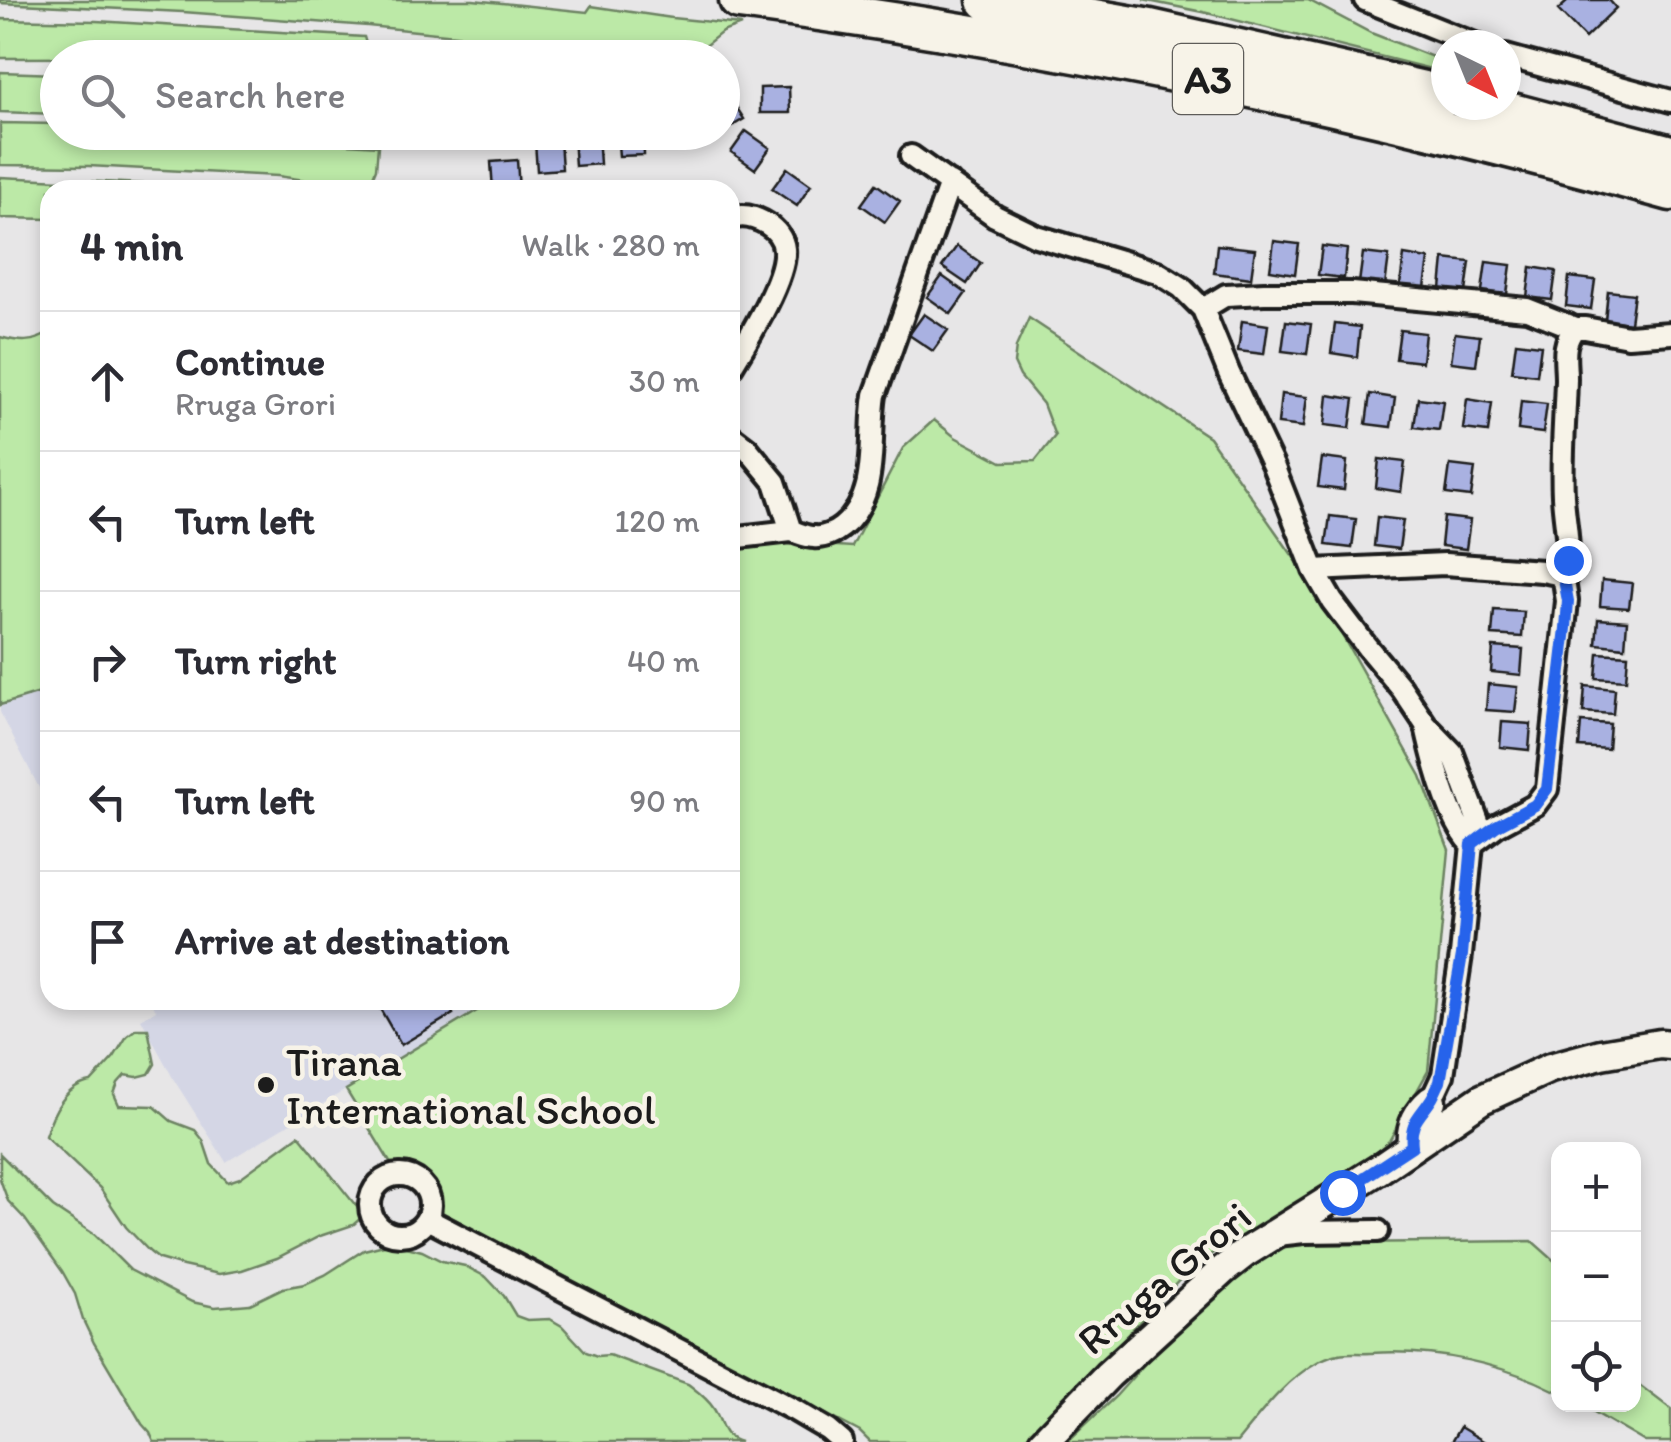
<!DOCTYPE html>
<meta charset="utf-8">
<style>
:root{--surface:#fff;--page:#f7f7f7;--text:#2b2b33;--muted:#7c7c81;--line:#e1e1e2}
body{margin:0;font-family:Itim,sans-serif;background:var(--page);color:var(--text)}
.controls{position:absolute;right:30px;bottom:30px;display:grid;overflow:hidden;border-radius:20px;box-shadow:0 5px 15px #0003}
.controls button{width:90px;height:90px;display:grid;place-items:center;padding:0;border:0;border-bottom:2px solid var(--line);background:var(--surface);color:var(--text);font:50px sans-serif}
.compass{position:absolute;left:1431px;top:30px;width:90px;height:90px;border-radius:50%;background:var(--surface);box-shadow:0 5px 15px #0003;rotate:137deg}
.stop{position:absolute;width:30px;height:30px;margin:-22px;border:8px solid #2563eb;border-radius:50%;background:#fff}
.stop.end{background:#2563eb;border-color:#fff;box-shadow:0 2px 10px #0008}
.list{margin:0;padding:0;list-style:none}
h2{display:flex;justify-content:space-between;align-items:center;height:130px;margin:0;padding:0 40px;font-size:42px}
h2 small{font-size:32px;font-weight:400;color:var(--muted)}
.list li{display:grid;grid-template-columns:65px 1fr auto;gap:30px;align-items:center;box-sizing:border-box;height:140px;padding:0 40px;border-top:2px solid var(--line)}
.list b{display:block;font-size:38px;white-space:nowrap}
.list p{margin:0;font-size:32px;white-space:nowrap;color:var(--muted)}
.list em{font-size:32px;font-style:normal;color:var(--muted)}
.icon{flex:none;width:55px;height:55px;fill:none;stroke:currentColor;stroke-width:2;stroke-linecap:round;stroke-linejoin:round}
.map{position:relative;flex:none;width:1671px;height:1442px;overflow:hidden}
.search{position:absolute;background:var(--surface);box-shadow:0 5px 15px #0003;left:40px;top:40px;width:700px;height:110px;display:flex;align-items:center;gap:25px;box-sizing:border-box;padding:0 35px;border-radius:55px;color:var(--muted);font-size:38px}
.panel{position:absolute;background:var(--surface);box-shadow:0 5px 15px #0003;left:40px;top:180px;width:700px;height:830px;border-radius:30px}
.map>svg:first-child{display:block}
.built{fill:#d4d6e5}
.green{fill:#bce9a7;stroke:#6c8262;stroke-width:2.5}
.building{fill:#a9b1e1;stroke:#1c1c1c;stroke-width:2.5}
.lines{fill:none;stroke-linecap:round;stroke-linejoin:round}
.street-casing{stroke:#1c1c1c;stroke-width:28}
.secondary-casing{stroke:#1c1c1c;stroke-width:35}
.highway-casing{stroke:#1c1c1c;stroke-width:45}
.street{stroke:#f7f3e8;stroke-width:20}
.secondary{stroke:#f7f3e8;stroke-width:28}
.highway{stroke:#f7f3e8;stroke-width:38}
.route{stroke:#2563eb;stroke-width:12}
.poi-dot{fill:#1c1c1c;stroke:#f7f3e8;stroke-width:4}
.labels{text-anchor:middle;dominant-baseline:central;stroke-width:9;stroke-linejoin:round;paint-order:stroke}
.shield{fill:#f7f3e8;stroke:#5e5c59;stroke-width:2.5}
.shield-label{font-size:40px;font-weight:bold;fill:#1c1c1c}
.poi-label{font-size:42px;fill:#1c1c1c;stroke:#f7f3e8;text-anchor:start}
.street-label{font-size:42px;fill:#1c1c1c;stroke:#f7f3e8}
</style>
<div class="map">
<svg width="1671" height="1442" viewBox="0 0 1671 1442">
<rect width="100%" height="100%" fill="#e7e6e7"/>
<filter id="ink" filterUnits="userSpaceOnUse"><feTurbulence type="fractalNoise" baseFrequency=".01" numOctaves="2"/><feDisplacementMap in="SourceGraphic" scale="20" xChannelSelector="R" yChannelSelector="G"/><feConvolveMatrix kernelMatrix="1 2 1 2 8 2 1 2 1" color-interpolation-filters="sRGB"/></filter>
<g filter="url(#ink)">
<path class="built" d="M50 690V809L0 712V705Z
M150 1000H495L226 1162 174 1080 141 1019 156 1010Z"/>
<path class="green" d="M0 0H473L587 12 591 6 672 18 741 25 722 32 696 53 685 57H631L615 48 590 49 368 26 183 12 0 3Z
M1143 0H1308L1371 33 1438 59 1435 70 1203 12Z
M0 19 96 21 364 37 370 57 0 58Z
M0 72 57 74V114L0 112Z
M0 123 57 124 58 132 192 134 378 146 376 169 371 181 357 188 278 176 89 166 0 165Z
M0 177 266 190H50V219L0 218Z
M1029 318 1209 437 1316 589 1421 776 1449 850 1428 1071 1389 1141 1361 1166 1273 1220 1226 1244 1192 1267 1025 1442H870L860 1432 440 1211C437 1179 425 1170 394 1169L346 1090 495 1000H730V539L852 547 903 448 934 420 955 437 1002 462 1035 461 1055 436 1043 404 1020 376 1014 363 1016 347Z
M50 332V690L0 705V337C19 342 33 344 50 332Z
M136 1029H148L155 1064 149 1074 137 1077 125 1075 118 1083 114 1094 119 1105 154 1106 171 1121 195 1130 203 1140 211 1164 228 1182 240 1178 299 1135 357 1207 361 1218 353 1225 320 1236 277 1258 242 1270 219 1274 183 1266 159 1259 150 1252 126 1227 100 1188 45 1136C53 1112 65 1086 91 1082L114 1057 127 1036Z
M0 1154 53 1207 95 1235 130 1270 192 1302 215 1307 250 1304 283 1288 305 1284 325 1275 364 1250 388 1244 399 1245 422 1251 442 1261 465 1266 486 1277 504 1296 516 1316 527 1320 550 1319 562 1326 586 1352 597 1356 609 1355 688 1384C697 1391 708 1399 714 1409 723 1423 721 1437 740 1442H154L150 1433 142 1424 94 1343 83 1320 75 1294 62 1271 25 1219 8 1201 0 1179Z
M1315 1237 1325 1242 1338 1243 1532 1241 1558 1264V1392C1501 1363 1436 1349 1371 1353 1350 1354 1340 1350 1319 1361 1286 1379 1260 1414 1237 1442H1067L1116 1396 1210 1291 1280 1245Z
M1634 1381 1671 1409V1442H1645L1582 1405 1634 1404Z"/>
<path class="building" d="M1569 0H1609L1616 8 1585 38 1558 10Z
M789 87 790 113H760V88Z
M728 94 744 119 722 132V97Z
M746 131 770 148 755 169 731 152Z
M617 132H643L644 155 619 156Z
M659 132H684L685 148 660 150Z
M598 134 600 164 575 166 573 136Z
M560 140 562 169 537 171 535 142Z
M517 160 519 190H493L491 162Z
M787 168 811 185 797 206 772 189Z
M876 184 900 201 885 222 861 205Z
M1274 241 1299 244 1295 274 1270 270Z
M1217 245 1255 249 1251 278 1214 273Z
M957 246 981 263 967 284 942 267Z
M1322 246 1347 249 1344 278 1318 275Z
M1363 253 1389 256 1385 286 1359 283Z
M1404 255 1429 259 1425 288 1400 285Z
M1444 259 1470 262 1466 292 1441 289Z
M1486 262 1511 265 1507 294 1482 291Z
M1531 267 1556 271 1552 300 1527 297Z
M942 276 966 293 951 314 927 297Z
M1569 277 1595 280 1591 309 1566 306Z
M1608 291 1634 294 1630 323 1605 320Z
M924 314 948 330 933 351 909 335Z
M1242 321 1268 325 1264 354 1238 351Z
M1286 321 1311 324 1307 354 1282 351Z
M1335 324 1360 327 1357 357 1331 353Z
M1400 330 1425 333 1422 362 1396 359Z
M1455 333 1480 336 1476 365 1451 362Z
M1516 342 1541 345 1537 375 1512 372Z
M1281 394 1307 397 1303 427 1278 424Z
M1370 394 1395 398 1391 427 1366 424Z
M1328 395 1354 399 1350 428 1325 425Z
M1418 398 1443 401 1439 430 1414 427Z
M1467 399 1492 403 1488 432 1463 429Z
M1521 401 1547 404 1543 433 1518 430Z
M1322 458 1347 461 1344 490 1318 487Z
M1379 459 1405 462 1401 492 1376 488Z
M1450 465 1475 468 1471 497 1446 494Z
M1330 516 1356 519 1352 548 1326 545Z
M1377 517 1403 520 1399 549 1374 546Z
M1444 517 1470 520 1466 549 1441 546Z
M1602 580 1632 583 1629 608 1600 606Z
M1494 610 1524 612 1522 637 1492 635Z
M1598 619 1627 621 1625 647 1596 644Z
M1493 647 1523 649 1521 675 1491 672Z
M1598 653 1628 655 1626 680 1596 678Z
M1488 684 1518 687 1515 712 1486 710Z
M1585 686 1615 689 1613 714 1583 712Z
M1502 722 1531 724 1529 750 1500 747Z
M1581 722 1610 724 1608 749 1579 747Z
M375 1000H445L453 1014 401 1045Z
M1460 1427 1485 1442H1451Z"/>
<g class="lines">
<g class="street-casing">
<path id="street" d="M1365 0 1477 45
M1506 56 1671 101
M911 156 995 216 1036 236 1157 272 1181 287 1203 309 1229 373 1274 468 1314 570 1332 601 1367 647 1402 689 1426 725 1452 752 1479 824 1472 844 1461 955 1443 1075 1431 1101 1433 1112
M730 219C742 213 755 217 767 224 775 229 783 238 784 249 787 278 745 344 730 369
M1203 309 1226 295 1264 293H1352L1527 309 1575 328H1585L1628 336 1671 333
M730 435 747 448 775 482 791 531C799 533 806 537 814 537 823 538 835 533 842 527 881 495 868 438 875 395L950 183
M730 538 791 531
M1314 570 1445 564 1542 571 1557 574 1564 580 1567 601 1547 789 1535 805 1496 826 1472 844
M1564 580C1572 545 1565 530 1563 496 1561 457 1565 418 1566 379 1566 360 1561 344 1575 328
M1426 726C1433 758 1448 821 1472 844
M370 1205a30 30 0 1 1 60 0a30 30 0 1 1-60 0Z
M427 1219 794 1410 828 1430 842 1442
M1277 1235 1304 1232 1378 1231"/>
</g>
<g class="secondary-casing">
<path id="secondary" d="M1412 1146C1410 1128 1417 1113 1431 1101
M1043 1442 1108 1375 1223 1270 1246 1252 1381 1168 1482 1099 1550 1068 1601 1054 1660 1044 1671 1045"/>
</g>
<g class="highway-casing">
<path id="highway" d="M739 0C1054 41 1365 106 1671 191
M987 0 1150 29 1446 96
M1482 105 1671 155"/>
</g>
<use href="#street" class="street"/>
<use href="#secondary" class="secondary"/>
<use href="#highway" class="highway"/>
</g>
</g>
<g class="lines" filter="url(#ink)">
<path class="route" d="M1342 1192 1412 1146C1409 1121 1421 1116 1432 1098 1435 1093 1437 1087 1440 1082L1462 955 1472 844 1496 826 1535 805 1547 789 1566 628 1568 601 1564 580 1568 560"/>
</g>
<circle class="poi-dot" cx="266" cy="1085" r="10"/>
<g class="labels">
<rect class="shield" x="1173" y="44" width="70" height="70" rx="8"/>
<g class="shield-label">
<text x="1208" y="79">A3</text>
</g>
<g class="poi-label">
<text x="286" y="1061">Tirana<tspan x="286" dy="48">International School</tspan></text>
</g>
<g class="street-label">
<text transform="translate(1164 1278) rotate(-40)">Rruga Grori</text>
</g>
</g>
</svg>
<div class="controls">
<button>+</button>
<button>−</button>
<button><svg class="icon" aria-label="locate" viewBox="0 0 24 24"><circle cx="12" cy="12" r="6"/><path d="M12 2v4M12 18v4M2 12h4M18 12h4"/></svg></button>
</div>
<svg class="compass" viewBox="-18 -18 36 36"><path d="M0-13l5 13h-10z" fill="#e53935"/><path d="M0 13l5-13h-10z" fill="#7c7c81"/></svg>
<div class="stop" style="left:1342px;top:1192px"></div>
<div class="stop end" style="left:1568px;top:560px"></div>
<div class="search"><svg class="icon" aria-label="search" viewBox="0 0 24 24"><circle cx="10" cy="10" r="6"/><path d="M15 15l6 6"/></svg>Search here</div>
<section class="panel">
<h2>4 min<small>Walk · 280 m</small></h2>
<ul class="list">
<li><svg class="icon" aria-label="ahead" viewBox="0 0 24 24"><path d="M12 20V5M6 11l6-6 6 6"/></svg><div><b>Continue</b><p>Rruga Grori</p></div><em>30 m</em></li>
<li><svg class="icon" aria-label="left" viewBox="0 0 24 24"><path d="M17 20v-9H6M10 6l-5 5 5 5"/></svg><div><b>Turn left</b></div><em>120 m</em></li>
<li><svg class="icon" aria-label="right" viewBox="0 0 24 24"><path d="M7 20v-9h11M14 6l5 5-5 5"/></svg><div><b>Turn right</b></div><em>40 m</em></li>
<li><svg class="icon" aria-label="left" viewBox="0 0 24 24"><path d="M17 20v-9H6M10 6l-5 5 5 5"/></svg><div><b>Turn left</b></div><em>90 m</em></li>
<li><svg class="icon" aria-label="arrive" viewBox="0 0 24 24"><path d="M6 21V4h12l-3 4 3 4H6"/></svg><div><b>Arrive at destination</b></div></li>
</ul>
</section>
</div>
